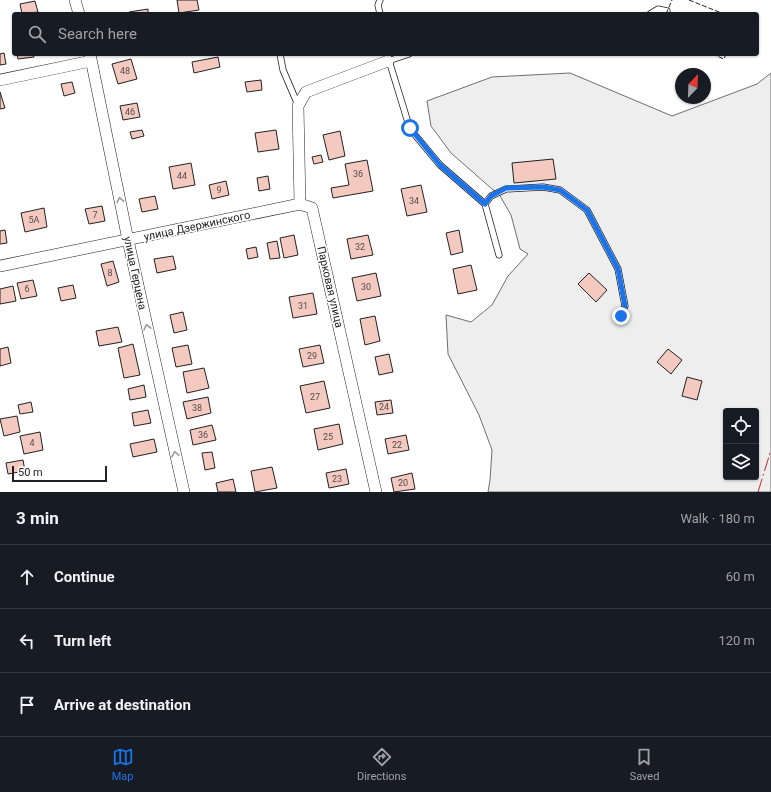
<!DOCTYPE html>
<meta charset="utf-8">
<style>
:root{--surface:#171b24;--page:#20242c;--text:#f1f3f6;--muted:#9ea1a6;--line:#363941;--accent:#1a73e8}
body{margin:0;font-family:Roboto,sans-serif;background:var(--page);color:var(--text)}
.controls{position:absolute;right:12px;bottom:12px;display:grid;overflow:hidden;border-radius:4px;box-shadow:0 1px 3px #0004}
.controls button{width:36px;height:36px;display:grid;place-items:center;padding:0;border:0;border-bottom:1px solid var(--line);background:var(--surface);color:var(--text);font:20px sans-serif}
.compass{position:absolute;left:675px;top:68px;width:36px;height:36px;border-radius:50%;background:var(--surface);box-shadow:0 1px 3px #0004;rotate:23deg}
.scale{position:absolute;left:12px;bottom:10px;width:95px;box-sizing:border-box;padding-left:4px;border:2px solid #222;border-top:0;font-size:11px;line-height:14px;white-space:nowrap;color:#222;-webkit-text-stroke:3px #fff;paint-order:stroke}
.stop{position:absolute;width:12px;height:12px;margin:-9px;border:3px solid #1a73e8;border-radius:50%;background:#fff}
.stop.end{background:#1a73e8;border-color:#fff;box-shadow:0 1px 4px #0008}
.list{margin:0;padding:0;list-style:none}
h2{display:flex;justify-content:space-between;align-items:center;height:52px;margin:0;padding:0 16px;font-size:17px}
h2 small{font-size:13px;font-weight:400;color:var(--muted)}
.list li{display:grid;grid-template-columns:26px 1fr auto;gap:12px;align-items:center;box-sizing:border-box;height:64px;padding:0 16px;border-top:1px solid var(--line)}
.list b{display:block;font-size:15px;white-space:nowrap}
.list em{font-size:13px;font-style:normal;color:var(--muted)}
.icon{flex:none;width:22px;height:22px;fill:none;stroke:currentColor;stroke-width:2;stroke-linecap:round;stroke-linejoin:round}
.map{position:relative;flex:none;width:771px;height:492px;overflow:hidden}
.search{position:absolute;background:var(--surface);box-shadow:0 1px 3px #0004;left:12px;right:12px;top:12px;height:44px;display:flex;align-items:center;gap:10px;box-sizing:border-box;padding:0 14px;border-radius:4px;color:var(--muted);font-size:15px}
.sheet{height:244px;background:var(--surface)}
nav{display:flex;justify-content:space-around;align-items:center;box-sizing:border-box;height:56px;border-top:1px solid var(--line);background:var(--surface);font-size:11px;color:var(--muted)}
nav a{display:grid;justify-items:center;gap:2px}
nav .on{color:var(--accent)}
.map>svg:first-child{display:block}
.green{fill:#eee;stroke:#6f6f6f;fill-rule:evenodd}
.building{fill:#f3c9c0;stroke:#222}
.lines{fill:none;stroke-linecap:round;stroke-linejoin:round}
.lane-casing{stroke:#222;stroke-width:7}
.street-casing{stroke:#222;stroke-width:12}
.lane{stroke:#fff;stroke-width:5.5}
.street{stroke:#fff;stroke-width:11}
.fence{stroke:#222;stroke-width:1;stroke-dasharray:5 2;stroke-linecap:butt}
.power{stroke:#c62828;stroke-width:1;stroke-dasharray:14 3 2 3;stroke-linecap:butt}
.oneway{stroke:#9c9c9c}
.route{stroke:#1a73e8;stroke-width:5}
.labels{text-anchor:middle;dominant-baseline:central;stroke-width:3;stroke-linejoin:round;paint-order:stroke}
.number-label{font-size:9px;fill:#564c4a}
.street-label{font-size:11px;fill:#222;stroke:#fff}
</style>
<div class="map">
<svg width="771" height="492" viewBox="0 0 771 492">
<rect width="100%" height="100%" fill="#fff"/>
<path class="green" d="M570 73 672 116 757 84 771 73V492H488L490 480 492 450 479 415 448 354 446 315 471 322 492 305 508 276 528 254 520 249 511 215 500 196 451 153 431 126 427 101 492 77ZM726 411H756V477H726Z"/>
<path class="building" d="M177 0H197L199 10 179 13Z
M35 1 38 12 22 14 20 4Z
M148 9V14H129V12Z
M4 53 6 64 0 65V54Z
M17 54H33L34 57 18 59Z
M218 57 220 67 194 73 192 62Z
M131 59 137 79 118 84 112 64Z
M261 80 262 90 247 92 245 82Z
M72 82 75 93 64 96 61 84Z
M0 92 5 108 0 109Z
M137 103 140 117 123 120 120 106Z
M142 130 144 136 132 139 130 132Z
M276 130 279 149 258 152 255 133Z
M340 131 345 156 329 160 323 135Z
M321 155 323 162 314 164 312 157Z
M553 159 556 179 514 183 512 163Z
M367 160 373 191 333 198 331 188 349 185 345 164Z
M191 163 195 185 173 189 169 167Z
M268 176 270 189 259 191 257 178Z
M226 181 229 195 212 199 209 185Z
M421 185 427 212 407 216 401 189Z
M155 196 158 209 142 212 139 199Z
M102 206 105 221 89 224 85 209Z
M44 208 47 227 25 232 21 213Z
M5 230 7 243 0 244V231Z
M459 230 463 252 451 255 446 233Z
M294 235 298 255 284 258 280 238Z
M368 235 373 255 351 259 347 239Z
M277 241 280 258 270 259 267 243Z
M256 247 258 257 248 259 246 249Z
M173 256 176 269 157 273 154 259Z
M113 261 119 282 107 286 101 264Z
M471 265 477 290 458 294 453 269Z
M376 273 381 296 357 301 352 278Z
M589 273 607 290 596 302 578 284Z
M33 280 37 296 21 299 17 283Z
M73 285 76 298 61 301 58 288Z
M13 286 16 301 0 304V289Z
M313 293 317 314 293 318 289 297Z
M183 312 187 330 174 333 170 315Z
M375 316 380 341 365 345 360 319Z
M118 327 122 342 99 346 96 331Z
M133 344 140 375 124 378 118 348Z
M188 345 192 364 176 367 172 348Z
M320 345 324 363 303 367 299 349Z
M8 347 11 363 0 366V349Z
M668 349 682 360 671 374 657 362Z
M389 354 393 372 379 375 375 357Z
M204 368 209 388 187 393 183 372Z
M687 377 702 381 697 400 682 396Z
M324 381 330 408 306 413 300 386Z
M144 385 146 397 130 400 128 389Z
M208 397 211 413 187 419 183 402Z
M391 400 393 413 377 415 375 402Z
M31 402 33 412 20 414 18 405Z
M148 410 151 423 134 426 132 413Z
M17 416 20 432 4 436 0 419Z
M339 424 343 444 318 450 314 429Z
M212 425 216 440 193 445 190 430Z
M40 432 43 450 24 454 20 436Z
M406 435 409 450 388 454 385 439Z
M154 439 157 452 133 457 130 444Z
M212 452 215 468 205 470 202 453Z
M23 460 25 471 8 474 6 463Z
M272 467 277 488 255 492 251 471Z
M346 469 349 484 329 488 326 473Z
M412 473 415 489 394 492 391 478Z
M233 479 236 492H218L216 483Z"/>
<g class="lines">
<g class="lane-casing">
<path id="lane" d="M380 14 378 5 380 0
M650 14 658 9 667 11
M280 54 283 70 298 105
M387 54 410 129 440 165 485 204 499 255
M388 61 409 54
M485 204 491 196 506 189 543 187 560 190 587 210 618 269 625 306 621 315"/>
</g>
<g class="street-casing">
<path id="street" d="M75 0 79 14
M90 54 128 240 184 492
M0 80 91 61
M0 266 300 204
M376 492 312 208 300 204 298 106 306 92 388 61"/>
</g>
<use href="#lane" class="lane"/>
<use href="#street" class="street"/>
<path class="fence" d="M689 0 724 14
M666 14 672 0
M712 54 724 59 726 54"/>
<path class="power" d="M758 492 771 450"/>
</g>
<defs><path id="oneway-chevron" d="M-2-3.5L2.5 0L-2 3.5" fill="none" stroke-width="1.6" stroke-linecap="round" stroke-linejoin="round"/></defs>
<g class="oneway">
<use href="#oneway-chevron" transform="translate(120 200) rotate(-101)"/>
<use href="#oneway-chevron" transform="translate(147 327) rotate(-103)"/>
<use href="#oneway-chevron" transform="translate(175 454) rotate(-103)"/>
</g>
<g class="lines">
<path class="route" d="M410 128 440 165 485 204 491 196 506 188 543 187 560 190 587 210 618 269 625 306 621 316"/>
</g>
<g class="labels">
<g class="number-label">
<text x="125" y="71">48</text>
<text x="130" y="112">46</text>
<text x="358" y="174">36</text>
<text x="182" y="176">44</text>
<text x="219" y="190">9</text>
<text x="414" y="201">34</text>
<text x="95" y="215">7</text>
<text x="34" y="220">5А</text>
<text x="360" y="247">32</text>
<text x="110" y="273">8</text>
<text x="366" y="287">30</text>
<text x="27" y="289">6</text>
<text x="303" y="306">31</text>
<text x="312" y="356">29</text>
<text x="315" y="397">27</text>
<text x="384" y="407">24</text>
<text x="197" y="408">38</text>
<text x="203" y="435">36</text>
<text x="328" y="437">25</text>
<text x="32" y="443">4</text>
<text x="397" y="445">22</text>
<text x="337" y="479">23</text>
<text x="403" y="483">20</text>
</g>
<g class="street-label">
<text transform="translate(197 226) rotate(-12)">улица Дзержинского</text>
<text transform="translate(135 273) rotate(78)">улица Герцена</text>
<text transform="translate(330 287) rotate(77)">Парковая улица</text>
</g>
</g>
</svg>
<div class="controls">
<button><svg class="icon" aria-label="locate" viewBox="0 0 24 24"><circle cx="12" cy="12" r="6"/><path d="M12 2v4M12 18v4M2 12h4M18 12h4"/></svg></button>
<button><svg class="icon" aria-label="layers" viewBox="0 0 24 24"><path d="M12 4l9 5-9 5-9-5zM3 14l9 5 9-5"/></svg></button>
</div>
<svg class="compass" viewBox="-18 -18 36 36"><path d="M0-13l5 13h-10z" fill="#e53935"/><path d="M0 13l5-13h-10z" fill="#9ea1a6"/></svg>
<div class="scale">50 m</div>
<div class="stop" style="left:410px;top:128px"></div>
<div class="stop end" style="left:621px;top:316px"></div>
<div class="search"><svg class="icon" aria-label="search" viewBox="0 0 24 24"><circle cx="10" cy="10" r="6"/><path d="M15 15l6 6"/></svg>Search here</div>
</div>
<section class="sheet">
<h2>3 min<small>Walk · 180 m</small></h2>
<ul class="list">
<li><svg class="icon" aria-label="ahead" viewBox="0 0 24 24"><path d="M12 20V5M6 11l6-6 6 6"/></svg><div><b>Continue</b></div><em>60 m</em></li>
<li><svg class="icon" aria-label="left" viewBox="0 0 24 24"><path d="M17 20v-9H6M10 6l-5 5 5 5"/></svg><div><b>Turn left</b></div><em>120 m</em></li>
<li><svg class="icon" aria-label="arrive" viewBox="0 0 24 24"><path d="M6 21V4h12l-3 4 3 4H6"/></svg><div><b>Arrive at destination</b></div></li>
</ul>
</section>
<nav>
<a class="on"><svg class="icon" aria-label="map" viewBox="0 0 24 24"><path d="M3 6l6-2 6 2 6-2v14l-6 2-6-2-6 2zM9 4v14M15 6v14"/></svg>Map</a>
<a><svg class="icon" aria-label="directions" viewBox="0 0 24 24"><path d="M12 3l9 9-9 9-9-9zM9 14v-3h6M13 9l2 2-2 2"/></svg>Directions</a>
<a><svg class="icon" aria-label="saved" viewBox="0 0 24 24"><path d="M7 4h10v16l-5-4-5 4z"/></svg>Saved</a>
</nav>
